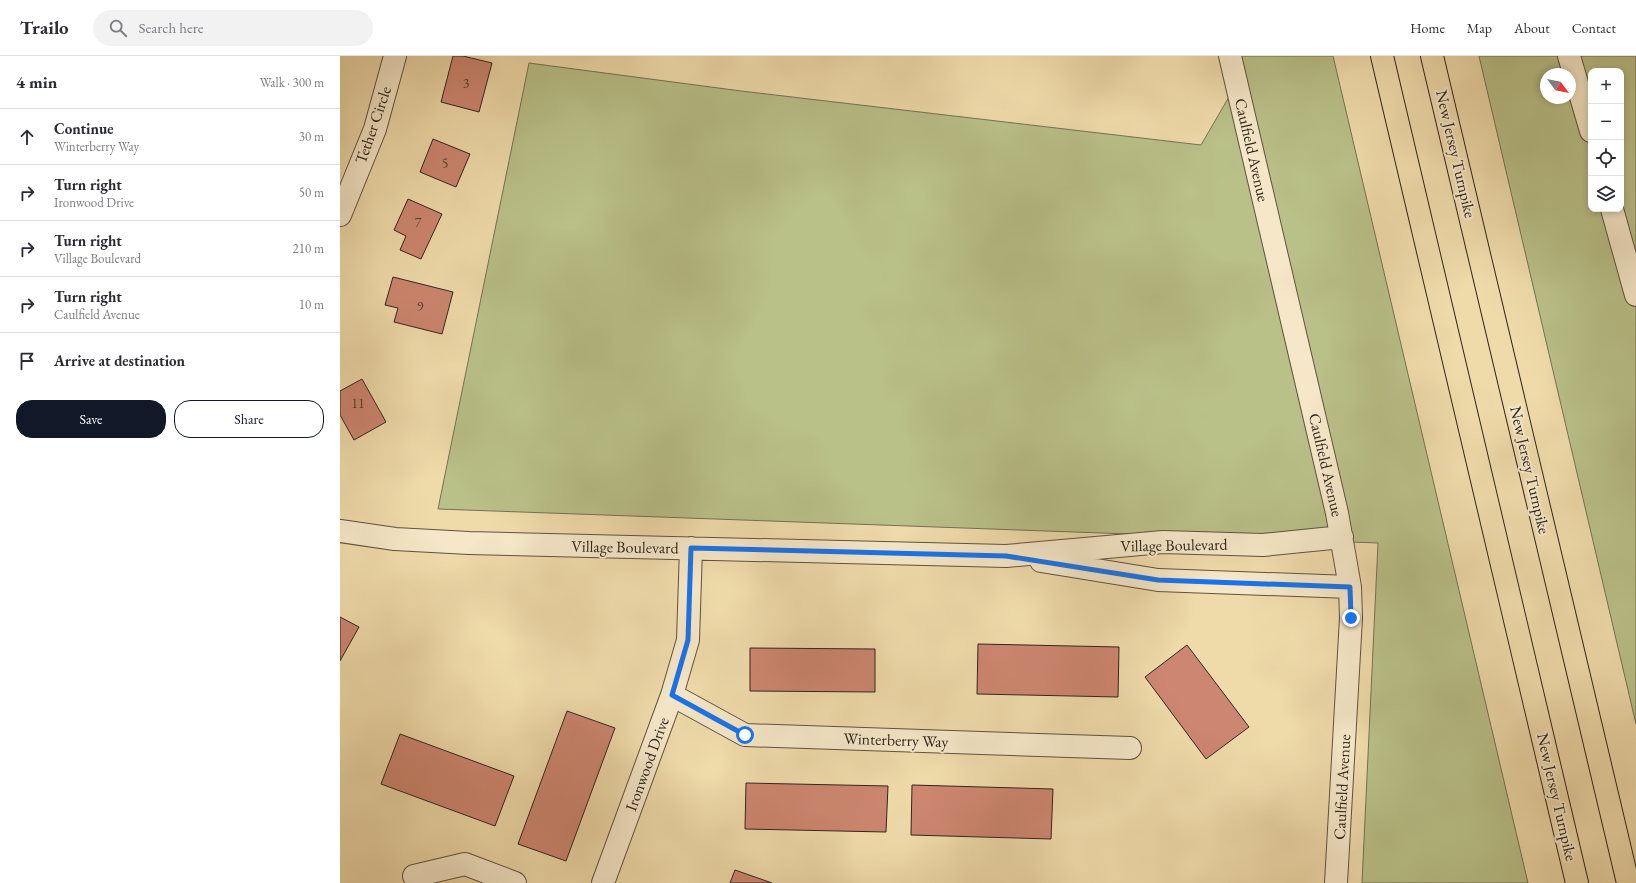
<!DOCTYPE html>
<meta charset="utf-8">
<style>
:root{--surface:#fff;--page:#f2f2f3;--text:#2b2b33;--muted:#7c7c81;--line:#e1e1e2;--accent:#111827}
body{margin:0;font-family:"EB Garamond",serif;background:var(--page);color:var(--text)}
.controls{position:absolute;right:12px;top:12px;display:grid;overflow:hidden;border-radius:8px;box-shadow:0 2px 6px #0003}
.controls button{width:36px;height:36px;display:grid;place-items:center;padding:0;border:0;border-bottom:1px solid var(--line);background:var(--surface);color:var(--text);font:20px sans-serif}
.compass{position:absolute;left:1200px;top:12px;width:36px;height:36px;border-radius:50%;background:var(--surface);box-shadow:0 2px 6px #0003;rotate:122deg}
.stop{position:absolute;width:12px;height:12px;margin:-9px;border:3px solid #1a73e8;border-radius:50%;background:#fff}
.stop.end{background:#1a73e8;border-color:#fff;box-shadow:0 1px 4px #0008}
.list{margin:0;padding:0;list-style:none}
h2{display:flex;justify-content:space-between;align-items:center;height:52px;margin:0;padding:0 16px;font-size:17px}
h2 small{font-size:13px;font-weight:400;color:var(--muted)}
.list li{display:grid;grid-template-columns:26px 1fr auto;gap:12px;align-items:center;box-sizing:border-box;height:56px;padding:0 16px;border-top:1px solid var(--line)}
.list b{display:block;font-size:15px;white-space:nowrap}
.list p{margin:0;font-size:13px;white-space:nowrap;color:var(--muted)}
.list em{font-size:13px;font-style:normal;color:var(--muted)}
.actions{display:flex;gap:8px;padding:12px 16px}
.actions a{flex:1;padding:9px 0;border:1px solid var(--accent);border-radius:16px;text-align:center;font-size:14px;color:var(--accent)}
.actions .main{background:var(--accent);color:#fff}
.icon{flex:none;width:22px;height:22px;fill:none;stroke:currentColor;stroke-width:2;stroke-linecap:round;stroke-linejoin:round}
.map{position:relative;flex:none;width:1296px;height:827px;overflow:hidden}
header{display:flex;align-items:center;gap:24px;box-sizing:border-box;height:56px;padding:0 20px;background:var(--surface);border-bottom:1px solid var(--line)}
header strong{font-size:19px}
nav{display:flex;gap:22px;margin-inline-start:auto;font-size:14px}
.search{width:280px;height:36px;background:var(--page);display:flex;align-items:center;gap:10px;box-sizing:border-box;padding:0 14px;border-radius:22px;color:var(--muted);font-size:15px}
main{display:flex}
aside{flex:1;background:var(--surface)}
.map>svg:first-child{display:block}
.green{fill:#b9c088;stroke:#747253;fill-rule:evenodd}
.building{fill:#cd8670;stroke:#30251e}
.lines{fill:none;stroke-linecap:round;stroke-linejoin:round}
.street-casing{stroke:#605241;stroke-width:24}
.highway-casing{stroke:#30251e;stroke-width:24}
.street{stroke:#f5e7c8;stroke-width:22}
.highway{stroke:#efdaaa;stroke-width:22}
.route{stroke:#1a73e8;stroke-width:5}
.labels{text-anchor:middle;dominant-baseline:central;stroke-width:4;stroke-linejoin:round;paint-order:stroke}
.number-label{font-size:14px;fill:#573d32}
.street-label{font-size:16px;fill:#30251e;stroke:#f5e7c8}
</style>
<header>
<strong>Trailo</strong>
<div class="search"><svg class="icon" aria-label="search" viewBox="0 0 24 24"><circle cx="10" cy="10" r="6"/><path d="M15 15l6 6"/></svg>Search here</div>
<nav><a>Home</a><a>Map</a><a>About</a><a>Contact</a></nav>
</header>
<main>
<aside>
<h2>4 min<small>Walk · 300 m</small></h2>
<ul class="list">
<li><svg class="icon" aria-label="ahead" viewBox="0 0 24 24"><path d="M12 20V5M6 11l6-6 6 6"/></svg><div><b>Continue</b><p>Winterberry Way</p></div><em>30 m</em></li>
<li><svg class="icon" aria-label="right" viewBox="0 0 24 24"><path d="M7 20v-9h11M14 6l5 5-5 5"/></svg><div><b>Turn right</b><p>Ironwood Drive</p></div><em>50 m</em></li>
<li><svg class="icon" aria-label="right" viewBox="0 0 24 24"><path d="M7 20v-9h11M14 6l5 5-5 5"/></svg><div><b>Turn right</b><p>Village Boulevard</p></div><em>210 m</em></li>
<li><svg class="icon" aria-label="right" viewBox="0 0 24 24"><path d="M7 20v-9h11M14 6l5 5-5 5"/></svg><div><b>Turn right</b><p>Caulfield Avenue</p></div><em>10 m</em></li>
<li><svg class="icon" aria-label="arrive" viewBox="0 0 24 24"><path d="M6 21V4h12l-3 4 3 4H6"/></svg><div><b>Arrive at destination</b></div></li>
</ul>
<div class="actions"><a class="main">Save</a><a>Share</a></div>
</aside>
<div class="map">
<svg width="1296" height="827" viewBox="0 0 1296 827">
<rect width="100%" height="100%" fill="#efdaaa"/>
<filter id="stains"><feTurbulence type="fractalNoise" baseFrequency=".005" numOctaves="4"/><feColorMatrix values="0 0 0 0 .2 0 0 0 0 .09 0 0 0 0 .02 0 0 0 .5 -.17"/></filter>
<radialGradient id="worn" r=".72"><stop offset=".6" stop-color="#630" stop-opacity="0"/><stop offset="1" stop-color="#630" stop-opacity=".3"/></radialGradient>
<path class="green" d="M895 0H993L1188 827H1022L1038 487 98 453 189 7 401 35 861 89 900 22Z
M1139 0H1296V668ZM1251 15H1281V153H1251ZM1206 18H1230V42H1206Z"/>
<path class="building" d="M113 0H123L152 7 139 56 101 46Z
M93 83 130 98 116 131 80 116Z
M68 143 102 158 81 203 60 194 66 180 54 174Z
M53 221 113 236 102 278 54 266 58 252 45 249Z
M22 323 46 366 14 384 0 359V335Z
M0 561 19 571 0 605Z
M638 588 779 591 778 641 637 638Z
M847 589 909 671 866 703 805 621Z
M410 592 535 593V636L410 635Z
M227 655 275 672 226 805 178 788Z
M60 678 174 720 155 770 41 728Z
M406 727 548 730 546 776 405 773Z
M572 729 713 733 711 783 571 779Z
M395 814 432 827H390Z"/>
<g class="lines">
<g class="street-casing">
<path id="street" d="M890 0 997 457 1010 531 1011 562 996 827
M1229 0 1251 75
M1272 153 1296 239
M0 159 35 73 55 0
M0 475 55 483 129 487 666 500 823 486 923 489 1002 481
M701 505 818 524 1010 531
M332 639 405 679 790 692
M74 820 125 808 175 827
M263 827 332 639 348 584 351 492"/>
</g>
<g class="highway-casing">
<path id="highway" d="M1042 0 1237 827
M1092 0 1288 827"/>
</g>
<use href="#street" class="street"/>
<use href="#highway" class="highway"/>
</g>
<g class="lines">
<path class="route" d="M405 679 332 639 348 584 351 492 666 500 818 524 1010 531 1011 562"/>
</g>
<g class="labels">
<g class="number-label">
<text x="126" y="27">3</text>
<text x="105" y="107">5</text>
<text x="78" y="166">7</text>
<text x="80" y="250">9</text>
<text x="18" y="347">11</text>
</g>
<g class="street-label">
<text transform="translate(33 69) rotate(-71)">Tether Circle</text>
<text transform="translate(912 94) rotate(77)">Caulfield Avenue</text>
<text transform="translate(1116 98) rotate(77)">New Jersey Turnpike</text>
<text transform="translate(986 409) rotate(77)">Caulfield Avenue</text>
<text transform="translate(1190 414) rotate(77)">New Jersey Turnpike</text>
<text transform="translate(834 489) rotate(-1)">Village Boulevard</text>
<text transform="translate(285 491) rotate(1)">Village Boulevard</text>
<text transform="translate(556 684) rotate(2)">Winterberry Way</text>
<text transform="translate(307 708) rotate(-70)">Ironwood Drive</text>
<text transform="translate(1002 731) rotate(-87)">Caulfield Avenue</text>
<text transform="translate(1217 741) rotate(77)">New Jersey Turnpike</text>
</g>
</g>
<rect width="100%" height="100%" filter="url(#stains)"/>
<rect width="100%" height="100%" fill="url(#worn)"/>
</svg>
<div class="controls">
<button>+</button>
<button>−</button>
<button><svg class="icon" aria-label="locate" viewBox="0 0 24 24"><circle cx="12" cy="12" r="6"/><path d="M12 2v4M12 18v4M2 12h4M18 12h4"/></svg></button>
<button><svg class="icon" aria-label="layers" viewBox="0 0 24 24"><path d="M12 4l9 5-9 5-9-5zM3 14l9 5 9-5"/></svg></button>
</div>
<svg class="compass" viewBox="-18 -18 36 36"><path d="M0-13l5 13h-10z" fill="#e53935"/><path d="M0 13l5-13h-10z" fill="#7c7c81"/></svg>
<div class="stop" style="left:405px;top:679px"></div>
<div class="stop end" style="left:1011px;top:562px"></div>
</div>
</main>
